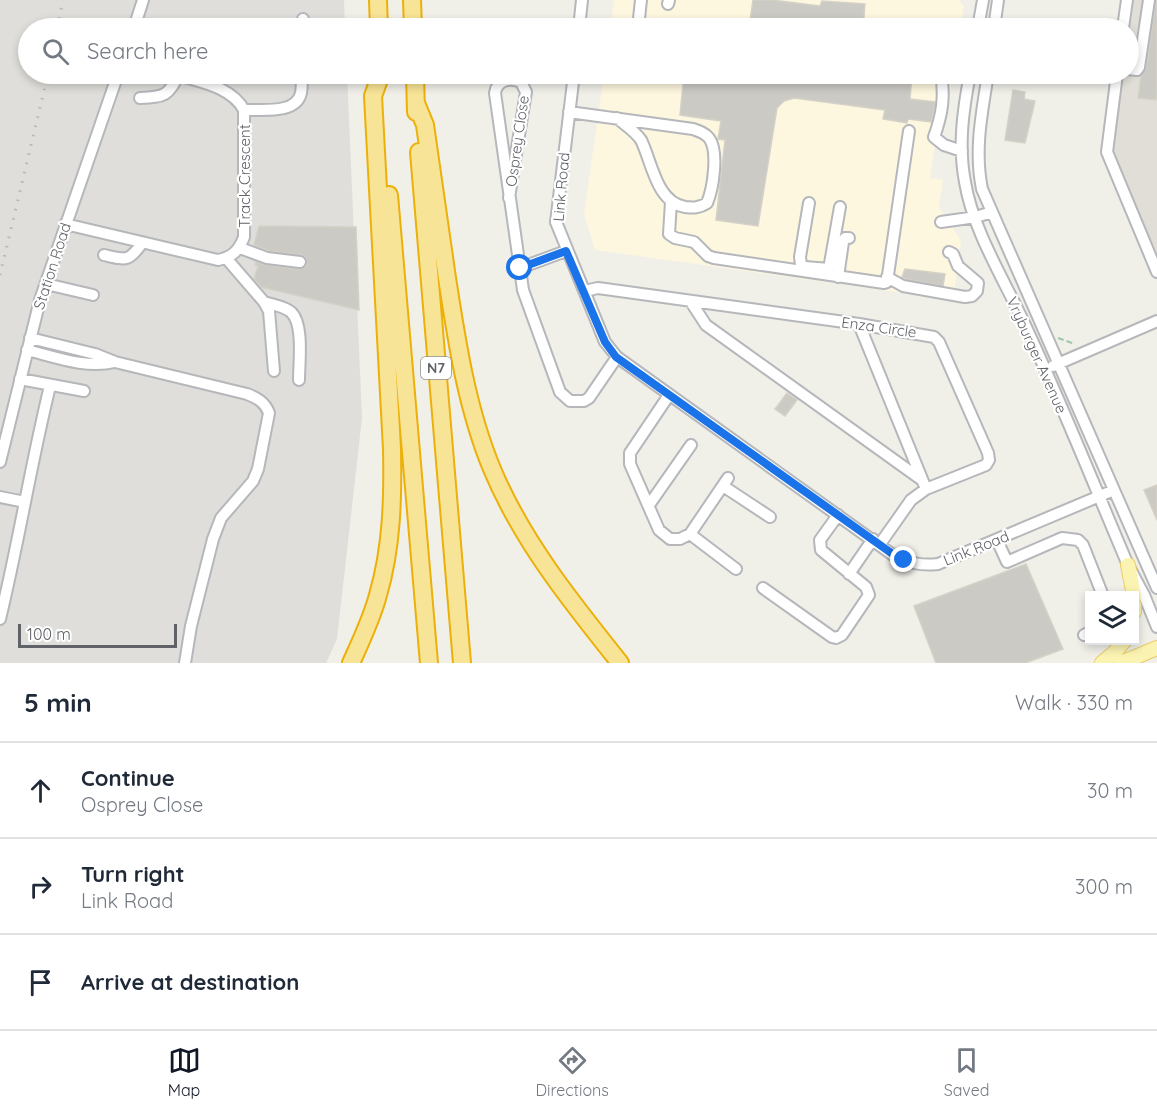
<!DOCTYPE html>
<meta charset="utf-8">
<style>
:root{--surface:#fff;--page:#f6f6f7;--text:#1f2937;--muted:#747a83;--line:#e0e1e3;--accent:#111827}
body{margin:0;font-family:Quicksand,sans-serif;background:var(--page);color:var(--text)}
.controls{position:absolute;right:18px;bottom:18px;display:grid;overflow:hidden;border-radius:0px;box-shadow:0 3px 9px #0003}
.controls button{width:54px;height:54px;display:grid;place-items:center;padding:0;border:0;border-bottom:2px solid var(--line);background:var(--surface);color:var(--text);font:30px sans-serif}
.scale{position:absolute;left:18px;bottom:15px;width:159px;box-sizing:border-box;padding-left:6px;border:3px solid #5f6267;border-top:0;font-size:16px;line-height:21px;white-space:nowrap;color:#5f6267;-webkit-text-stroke:4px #fff;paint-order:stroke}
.stop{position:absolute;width:18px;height:18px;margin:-14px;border:4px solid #1a73e8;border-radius:50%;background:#fff}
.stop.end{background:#1a73e8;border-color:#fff;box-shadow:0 2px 6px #0008}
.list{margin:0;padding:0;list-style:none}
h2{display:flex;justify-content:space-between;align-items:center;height:78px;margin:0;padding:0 24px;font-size:26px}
h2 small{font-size:20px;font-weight:400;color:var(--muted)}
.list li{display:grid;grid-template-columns:39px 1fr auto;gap:18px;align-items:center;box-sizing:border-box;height:96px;padding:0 24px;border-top:2px solid var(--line)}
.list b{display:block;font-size:22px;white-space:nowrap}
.list p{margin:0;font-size:20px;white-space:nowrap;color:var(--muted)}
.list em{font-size:20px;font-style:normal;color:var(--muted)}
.icon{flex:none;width:33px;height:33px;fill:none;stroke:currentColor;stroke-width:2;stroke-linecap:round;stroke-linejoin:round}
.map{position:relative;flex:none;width:1157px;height:663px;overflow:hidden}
.search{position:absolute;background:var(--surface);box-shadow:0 3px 9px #0003;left:18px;right:18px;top:18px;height:66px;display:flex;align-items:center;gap:15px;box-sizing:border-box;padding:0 21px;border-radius:33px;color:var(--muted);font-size:22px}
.sheet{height:366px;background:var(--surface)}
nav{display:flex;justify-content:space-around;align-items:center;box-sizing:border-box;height:84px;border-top:2px solid var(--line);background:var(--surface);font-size:16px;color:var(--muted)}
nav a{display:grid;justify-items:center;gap:3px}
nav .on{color:var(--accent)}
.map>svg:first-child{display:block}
.commercial{fill:#fdf7e0}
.industrial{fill:#dfdeda}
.education{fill:#e0ded6}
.building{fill:#cccac4;stroke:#d5d1c6;stroke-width:1.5}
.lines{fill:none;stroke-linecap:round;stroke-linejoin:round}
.minor-casing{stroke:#b5b7bb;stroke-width:14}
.major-casing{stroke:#ebcc65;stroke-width:16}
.highway-casing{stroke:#ecb00b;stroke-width:20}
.path{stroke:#9fc7ac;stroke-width:2;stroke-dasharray:6 3;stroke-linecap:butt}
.minor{stroke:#fff;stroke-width:10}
.major{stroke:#fbf3b1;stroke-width:14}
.highway{stroke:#f8e496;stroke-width:16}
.rail{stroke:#b5b6b7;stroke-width:3;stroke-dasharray:1.5 8;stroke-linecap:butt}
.route{stroke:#1a73e8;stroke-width:8}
.labels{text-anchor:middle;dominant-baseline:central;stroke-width:4.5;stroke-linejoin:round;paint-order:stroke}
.shield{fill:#fff;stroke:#8f9195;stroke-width:1.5}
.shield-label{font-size:14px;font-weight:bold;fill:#5f6267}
.street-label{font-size:15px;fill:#5f6267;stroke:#fff}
</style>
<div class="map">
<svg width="1157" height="663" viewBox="0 0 1157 663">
<rect width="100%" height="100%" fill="#f0efe8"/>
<path class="commercial" d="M614 0H959L964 6 960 28H610Z
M604 74H953L944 128 934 150 930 178 943 180 939 207 961 241 953 300 595 250 584 214Z"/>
<path class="industrial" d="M0 0H344L345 28H28V74H347L362 418 337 639 326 663H0Z"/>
<path class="education" d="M1134 0H1157V255L1112 150 1123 74H1128L1129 37Z"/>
<path class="building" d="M753 0H772L820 6 822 1 865 4 863 28H749Z
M1156 0H1157V95L1156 100 1138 98 1141 76 1146 68Z
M690 19 727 23V28H689Z
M684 74H912L910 99 935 102V105L931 122 908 119 907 123 883 119 885 110 794 98 784 101 777 108 758 226 716 220 725 140 718 139 721 121 680 115Z
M1013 90 1025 92 1024 99 1035 101 1025 143 1005 140Z
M259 226 356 227 359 310 261 287 254 279 258 266 255 265 256 262 266 265 299 269 306 267 307 262 305 256 301 255 269 251 254 245Z
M905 269 945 274 943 286 906 279 902 277Z
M787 393 797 400 785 416 775 409Z
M1157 485V520L1144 490Z
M1026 564 1063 649 1025 663H936L914 606Z"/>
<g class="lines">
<g class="minor-casing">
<path id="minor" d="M668 4 669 0
M134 28 143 0
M303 28V19
M579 28 582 0
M638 28 641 0
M978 28 983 0
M994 28 998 0
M1123 28 1127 0
M1128 69 1137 70 1139 67 1149 0
M574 74 556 222 605 342 617 357 893 555C909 563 921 566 938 564L1114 490
M941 74C945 97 942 115 934 137L944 145 962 151
M970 74C963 110 958 146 965 182 973 231 1005 281 1025 325 1062 404 1094 485 1128 565L1144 595 1157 627
M988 74C982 112 974 150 982 189L1157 588
M1117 74 1107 152 1157 272
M140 98C165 97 168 96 179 74
M244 110C261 109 296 115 301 93 302 87 302 80 302 74
M569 112 693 129C699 131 705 133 709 138 719 151 713 189 707 203 699 208 694 208 685 207 656 202 652 162 641 140 635 131 625 125 617 118
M509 198 526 92 521 82C510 77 497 80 495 93L523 290 560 392 570 401H584L589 398 617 357
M671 202 669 234 675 238 694 242 708 256 714 258 884 283 887 282 909 131
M809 203 800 257 801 265 805 267 829 269 840 207
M941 222 976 217 992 212
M65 224 218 260C233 257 239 250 244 237V110C231 86 199 82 174 74
M240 248 267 258 300 262
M104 255C126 260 129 262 142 243
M226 258 264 302 269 311 274 371
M520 268 566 251
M838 277 843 242 845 238H849
M887 277 903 286 965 297 972 296 977 291 978 283 958 266 953 254 949 252
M46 284 93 295
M584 291 598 288 859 324 934 337 939 342 988 453 989 460 986 465 926 489
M264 302C273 305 284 306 291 312 304 324 299 363 299 380
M691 302 706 325 922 480
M859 324 926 489 911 500 880 544
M30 338 95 354 115 362 247 394C257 398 265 402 269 413L258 469 253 481 221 518 213 539 191 626 185 663
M27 350C55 357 86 369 115 362
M1053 366 1157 321
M20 379 84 391
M669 395 630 453V464L659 530 670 539H680L690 534 728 478
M0 462 40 300 118 74
M723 486 770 517
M0 497 25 502
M649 505 691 445
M690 534 736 569
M997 540 1007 562 1062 538 1078 540 1083 545 1103 596
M849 574 873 539
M763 588 832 637 836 638 842 635 869 595 866 587 821 550 820 540 838 515
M0 619C19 541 31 463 50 386
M1084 635 1090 632"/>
</g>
<g class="major-casing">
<path id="major" d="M1128 565 1134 596
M1134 604V612
M1102 663 1114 653 1125 640
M1121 663 1157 648"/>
</g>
<g class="highway-casing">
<path id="highway" d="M378 0 379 28
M412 0 413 28
M415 74 416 112
M416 103 425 125C432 176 440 227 447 278 457 343 467 409 492 469 522 541 572 603 620 663
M419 152 462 663
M389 195 429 663
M351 663C361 641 372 618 378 595 392 547 393 498 392 449L373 96 381 74"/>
</g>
<path class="path" d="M1058 338 1075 344"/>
<use href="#minor" class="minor"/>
<use href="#major" class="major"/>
<use href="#highway" class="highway"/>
<path class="rail" d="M57 28 63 0
M0 275 48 74"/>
</g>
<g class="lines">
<path class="route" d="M520 268 566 251 605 342 616 357 894 555 904 560"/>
</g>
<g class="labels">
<rect class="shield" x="421" y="357" width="30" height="22" rx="4.5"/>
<g class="shield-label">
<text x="436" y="368">N7</text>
</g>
<g class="street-label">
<text transform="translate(517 141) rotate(-82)">Osprey Close</text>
<text transform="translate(244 176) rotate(-90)">Track Crescent</text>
<text transform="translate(561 187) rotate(-85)">Link Road</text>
<text transform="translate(52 266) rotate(-72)">Station Road</text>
<text transform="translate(879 327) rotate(8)">Enza Circle</text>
<text transform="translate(1037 355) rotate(66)">Vryburger Avenue</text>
<text transform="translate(976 548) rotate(-22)">Link Road</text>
</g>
</g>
</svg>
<div class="controls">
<button><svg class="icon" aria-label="layers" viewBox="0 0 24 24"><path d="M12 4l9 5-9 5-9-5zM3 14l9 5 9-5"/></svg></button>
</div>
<div class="scale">100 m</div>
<div class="stop" style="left:520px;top:268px"></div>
<div class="stop end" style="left:904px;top:560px"></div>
<div class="search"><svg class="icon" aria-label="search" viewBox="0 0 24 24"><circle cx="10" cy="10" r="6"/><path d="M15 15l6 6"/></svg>Search here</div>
</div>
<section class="sheet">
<h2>5 min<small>Walk · 330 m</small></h2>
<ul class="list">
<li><svg class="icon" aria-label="ahead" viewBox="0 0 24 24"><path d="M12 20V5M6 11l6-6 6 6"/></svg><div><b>Continue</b><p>Osprey Close</p></div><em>30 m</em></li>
<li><svg class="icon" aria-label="right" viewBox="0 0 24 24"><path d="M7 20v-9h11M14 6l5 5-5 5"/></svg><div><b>Turn right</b><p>Link Road</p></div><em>300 m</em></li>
<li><svg class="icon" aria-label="arrive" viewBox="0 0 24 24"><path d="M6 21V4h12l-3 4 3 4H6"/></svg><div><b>Arrive at destination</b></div></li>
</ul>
</section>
<nav>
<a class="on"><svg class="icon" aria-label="map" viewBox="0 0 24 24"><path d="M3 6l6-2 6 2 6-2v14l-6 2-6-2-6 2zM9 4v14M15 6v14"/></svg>Map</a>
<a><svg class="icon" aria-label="directions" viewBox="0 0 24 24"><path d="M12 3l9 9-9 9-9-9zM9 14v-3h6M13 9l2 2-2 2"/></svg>Directions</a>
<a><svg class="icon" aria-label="saved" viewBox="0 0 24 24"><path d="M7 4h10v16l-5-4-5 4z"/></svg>Saved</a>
</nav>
